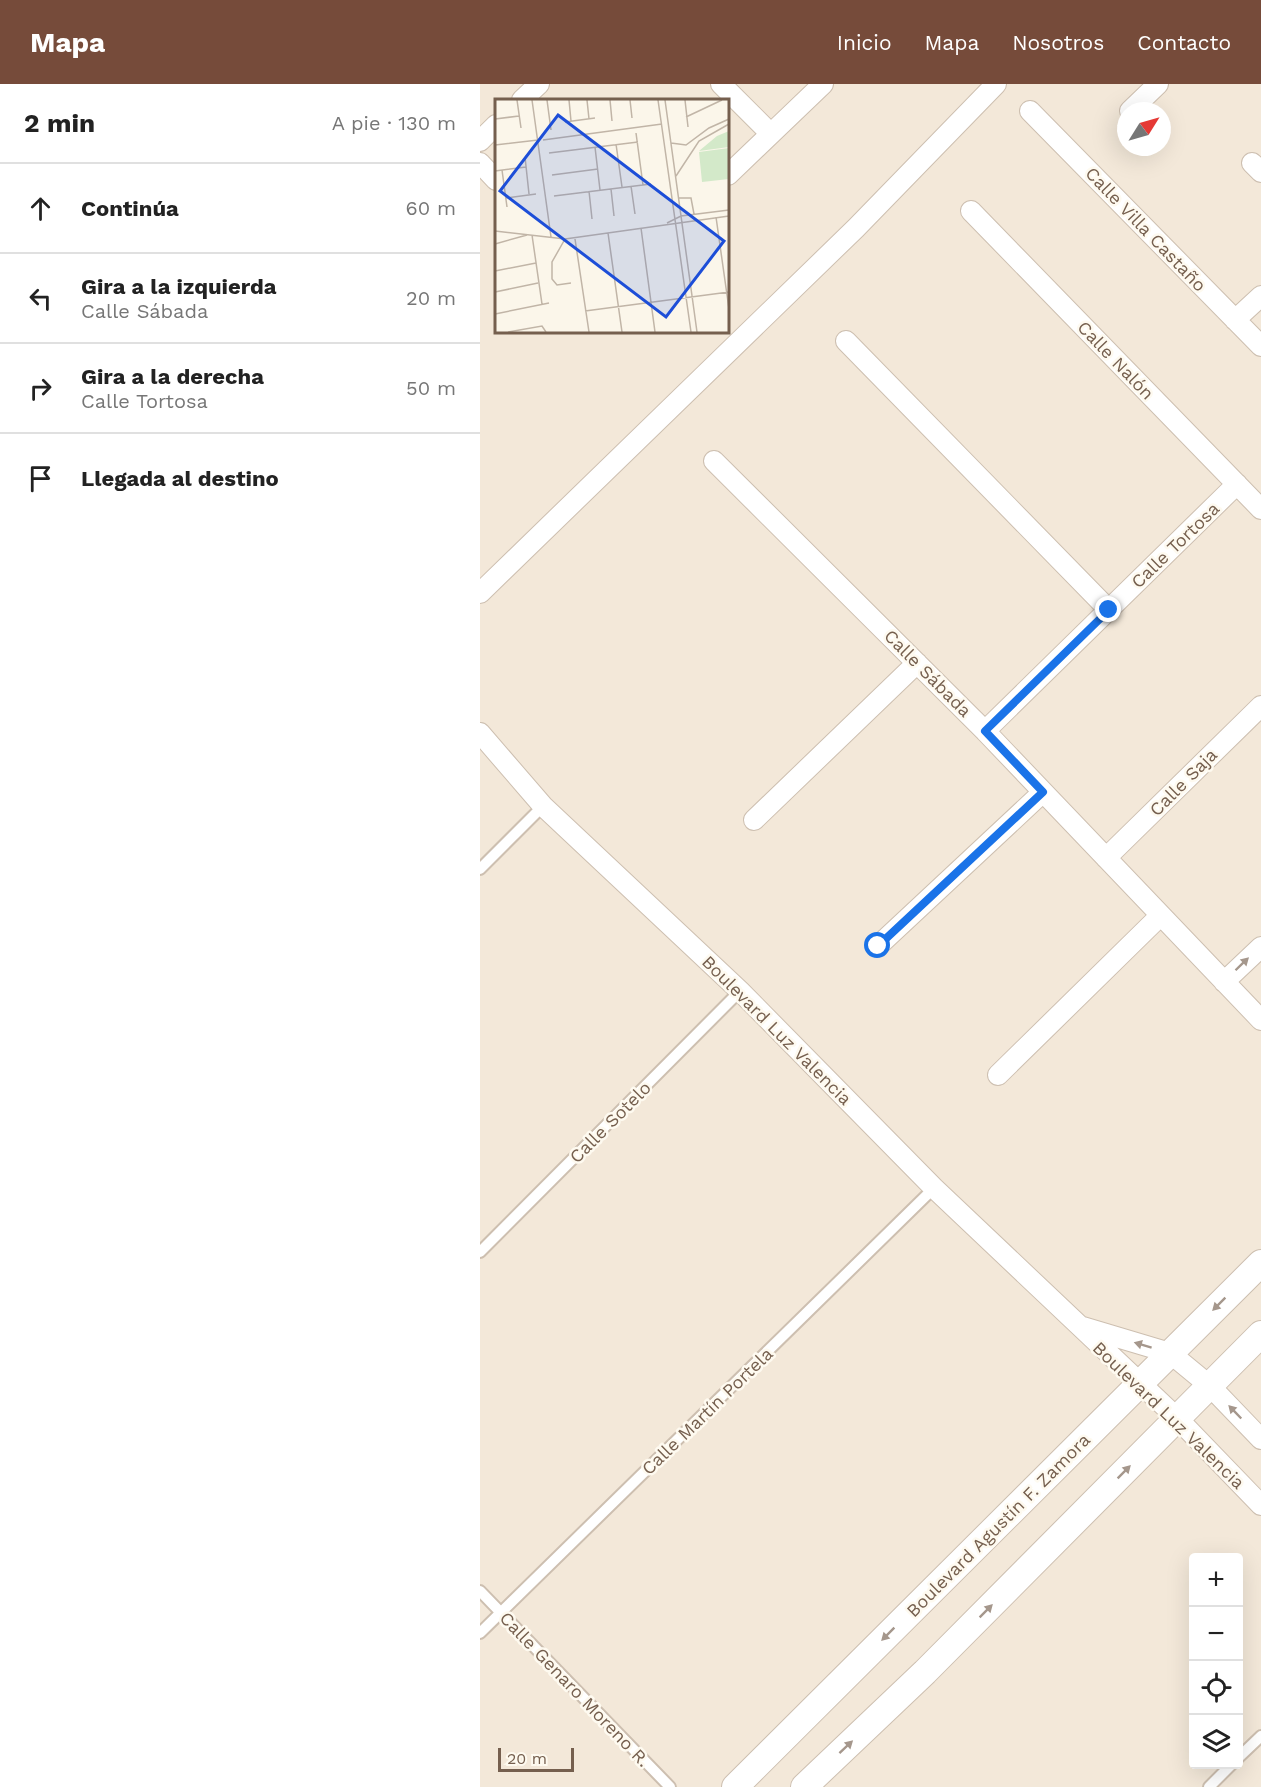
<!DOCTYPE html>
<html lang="es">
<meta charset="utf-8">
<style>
:root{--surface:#fff;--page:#f2f2f2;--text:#222;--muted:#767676;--line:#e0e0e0;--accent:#764b3a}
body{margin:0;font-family:"Work Sans",sans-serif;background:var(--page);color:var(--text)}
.controls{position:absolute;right:18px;bottom:18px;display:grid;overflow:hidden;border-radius:6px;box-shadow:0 6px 24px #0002}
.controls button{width:54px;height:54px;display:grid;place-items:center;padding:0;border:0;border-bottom:2px solid var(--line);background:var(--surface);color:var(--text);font:30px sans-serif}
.compass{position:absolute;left:637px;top:18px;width:54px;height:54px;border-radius:50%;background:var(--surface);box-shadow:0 6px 24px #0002;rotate:53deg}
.scale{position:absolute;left:18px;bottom:15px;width:76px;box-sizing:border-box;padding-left:6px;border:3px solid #755f4e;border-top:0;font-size:16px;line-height:21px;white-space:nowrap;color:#755f4e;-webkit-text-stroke:4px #fefaf0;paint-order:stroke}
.stop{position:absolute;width:18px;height:18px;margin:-14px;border:4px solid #1a73e8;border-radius:50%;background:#fff}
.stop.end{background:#1a73e8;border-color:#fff;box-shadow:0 2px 6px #0008}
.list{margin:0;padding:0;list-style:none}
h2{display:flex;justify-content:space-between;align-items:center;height:78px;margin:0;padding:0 24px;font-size:26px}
h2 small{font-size:20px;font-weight:400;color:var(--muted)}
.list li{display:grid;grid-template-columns:39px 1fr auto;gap:18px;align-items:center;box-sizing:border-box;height:90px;padding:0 24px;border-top:2px solid var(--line)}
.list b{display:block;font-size:22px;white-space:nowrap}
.list p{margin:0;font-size:20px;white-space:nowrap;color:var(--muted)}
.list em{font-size:20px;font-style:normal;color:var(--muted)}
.icon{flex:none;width:33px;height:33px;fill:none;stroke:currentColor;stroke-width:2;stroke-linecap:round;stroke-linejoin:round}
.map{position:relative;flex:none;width:781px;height:1703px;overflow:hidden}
header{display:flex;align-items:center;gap:36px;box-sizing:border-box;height:84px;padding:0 30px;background:var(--accent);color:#fff}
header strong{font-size:28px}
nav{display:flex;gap:33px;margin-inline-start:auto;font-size:21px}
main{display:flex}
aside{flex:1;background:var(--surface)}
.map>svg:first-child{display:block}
.residential{fill:#f3e8d9;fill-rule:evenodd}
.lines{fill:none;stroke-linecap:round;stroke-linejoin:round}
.service-casing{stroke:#cdbfb0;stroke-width:14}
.minor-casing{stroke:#cdbfb0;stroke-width:22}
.tertiary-casing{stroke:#cdbfb0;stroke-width:28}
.service{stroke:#fff;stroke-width:10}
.minor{stroke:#fff;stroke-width:20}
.tertiary{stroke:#fff;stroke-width:26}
.oneway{fill:#a5978c}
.route{stroke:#1a73e8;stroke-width:8}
.labels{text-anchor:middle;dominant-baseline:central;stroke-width:5;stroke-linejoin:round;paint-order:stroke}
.street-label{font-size:18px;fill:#755f4e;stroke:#fefaf0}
.inset-road{fill:none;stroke:#c1b5a7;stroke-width:1.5}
.view{fill:#1d4ed8;fill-opacity:0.15;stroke:#1d4ed8;stroke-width:3}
.inset-edge{fill:none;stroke:#755f4e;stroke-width:3}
</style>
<header>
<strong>Mapa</strong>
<nav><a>Inicio</a><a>Mapa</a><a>Nosotros</a><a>Contacto</a></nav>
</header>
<main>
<aside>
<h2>2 min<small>A pie · 130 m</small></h2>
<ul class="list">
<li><svg class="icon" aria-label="ahead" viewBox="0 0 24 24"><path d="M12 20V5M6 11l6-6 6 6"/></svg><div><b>Continúa</b></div><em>60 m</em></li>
<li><svg class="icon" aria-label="left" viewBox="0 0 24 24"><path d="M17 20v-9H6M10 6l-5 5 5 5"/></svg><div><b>Gira a la izquierda</b><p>Calle Sábada</p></div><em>20 m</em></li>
<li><svg class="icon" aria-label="right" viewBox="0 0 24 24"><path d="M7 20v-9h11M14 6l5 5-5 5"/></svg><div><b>Gira a la derecha</b><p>Calle Tortosa</p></div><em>50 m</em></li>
<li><svg class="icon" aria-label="arrive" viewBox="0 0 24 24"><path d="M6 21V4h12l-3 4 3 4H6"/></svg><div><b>Llegada al destino</b></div></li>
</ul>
</aside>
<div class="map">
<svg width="781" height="1703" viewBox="0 0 781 1703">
<rect width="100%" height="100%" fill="#fbf6ea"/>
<path class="residential" d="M0 0H781V1703H0ZM16 16H248V248H16ZM646 27H682V63H646ZM714 1474H758V1680H714Z"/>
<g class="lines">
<g class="service-casing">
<path id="service" d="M0 785 63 722
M0 1168 260 907
M0 1507 190 1703
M0 1549 454 1104
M758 1674 781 1652
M729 1703 752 1680"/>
</g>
<g class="minor-casing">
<path id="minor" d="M241 0 291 50
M42 16 59 0
M550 27 781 262
M650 27 678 0
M0 57 16 41
M0 79 16 96
M772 79 781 88
M248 91 343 0
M491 127 781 425
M755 236 781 212
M366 257 629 526
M234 377 505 647 781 936
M0 509 376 144 516 0
M505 647 757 400
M0 649 63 722 260 907 454 1104 697 1334 781 1421
M274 736 437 579
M626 774 781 622
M398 862 563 708
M744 898 781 863
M518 991 680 832
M603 1243 690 1269 730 1302 781 1355"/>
</g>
<g class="tertiary-casing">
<path id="tertiary" d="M255 1703 781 1179
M324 1703 445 1588 781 1250"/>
</g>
<use href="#service" class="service"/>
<use href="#minor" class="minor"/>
<use href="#tertiary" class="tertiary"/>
</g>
<defs><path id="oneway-solid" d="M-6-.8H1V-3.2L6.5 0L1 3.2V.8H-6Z" transform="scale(1.5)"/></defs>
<g class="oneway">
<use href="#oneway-solid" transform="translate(762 880) rotate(-44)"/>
<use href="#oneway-solid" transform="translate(739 1220) rotate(135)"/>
<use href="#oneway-solid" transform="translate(663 1261) rotate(-163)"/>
<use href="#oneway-solid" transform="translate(755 1328) rotate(-134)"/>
<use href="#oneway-solid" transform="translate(644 1388) rotate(-45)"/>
<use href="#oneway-solid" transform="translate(506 1527) rotate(-45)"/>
<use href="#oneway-solid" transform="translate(408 1550) rotate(135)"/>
<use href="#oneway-solid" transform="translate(366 1663) rotate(-43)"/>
</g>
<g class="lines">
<path class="route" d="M398 862 563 708 505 647 629 526"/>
</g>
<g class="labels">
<g class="street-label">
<text transform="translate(666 145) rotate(46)">Calle Villa Castaño</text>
<text transform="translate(636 276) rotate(46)">Calle Nalón</text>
<text transform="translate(695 461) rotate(-44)">Calle Tortosa</text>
<text transform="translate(448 589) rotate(45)">Calle Sábada</text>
<text transform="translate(703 698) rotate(-45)">Calle Saja</text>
<text transform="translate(297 946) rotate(45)">Boulevard Luz Valencia</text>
<text transform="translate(130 1038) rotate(-45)">Calle Sotelo</text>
<text transform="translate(227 1327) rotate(-44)">Calle Martín Portela</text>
<text transform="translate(689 1331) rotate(44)">Boulevard Luz Valencia</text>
<text transform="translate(518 1441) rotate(-45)">Boulevard Agustín F. Zamora</text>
<text transform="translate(95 1605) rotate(46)">Calle Genaro Moreno R.</text>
</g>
</g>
<g transform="translate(15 15)">
<rect width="234" height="234" fill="#fbf6ea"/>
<path d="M234 32V48L204 52 222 37ZM234 49V80L207 83 204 53Z" fill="#d3e9c9"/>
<path class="inset-road" d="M22 1 26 29M37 1 56 138M52 1 56 31M74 1 76 22M92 1 94 20M115 1 117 22M135 1 137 19M163 1 196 233M170 1 202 233M190 1 193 28M191 18 227 1M0 20 24 17M70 23 100 19M141 34 148 86M48 41 167 25M176 44 191 46 214 29 234 20M121 45 127 88M0 46 43 41M100 48 105 91M54 54 143 43M30 58 34 95M7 71 12 108M0 72 31 68M57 76 103 70M181 77 204 42 234 25M136 87 140 115M116 90 119 117M94 92 97 120M59 97 156 85M11 99 41 95M183 99H196L199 115M221 118 234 210M172 124 186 117 234 111M146 129 160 233M0 132 70 140 234 117M113 134 127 233M37 136 47 205M70 140 57 163V180L62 186 76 184M80 140 94 233M0 145 32 136M0 172 41 164M0 193 43 184M90 212 234 193M0 215 54 204M13 233 47 227 51 233"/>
<path class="view" d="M63 16 229 142 171 218 5 92Z"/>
<rect width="234" height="234" class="inset-edge"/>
</g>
</svg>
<div class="controls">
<button>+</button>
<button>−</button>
<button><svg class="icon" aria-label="locate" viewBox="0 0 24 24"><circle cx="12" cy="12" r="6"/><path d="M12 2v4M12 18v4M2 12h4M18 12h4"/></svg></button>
<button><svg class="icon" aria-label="layers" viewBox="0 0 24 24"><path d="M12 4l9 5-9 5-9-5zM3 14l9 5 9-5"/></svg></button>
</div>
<svg class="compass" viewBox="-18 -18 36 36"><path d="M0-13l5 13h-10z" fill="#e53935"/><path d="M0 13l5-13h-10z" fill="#767676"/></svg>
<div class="scale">20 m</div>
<div class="stop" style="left:398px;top:862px"></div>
<div class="stop end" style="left:629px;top:526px"></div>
</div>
</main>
